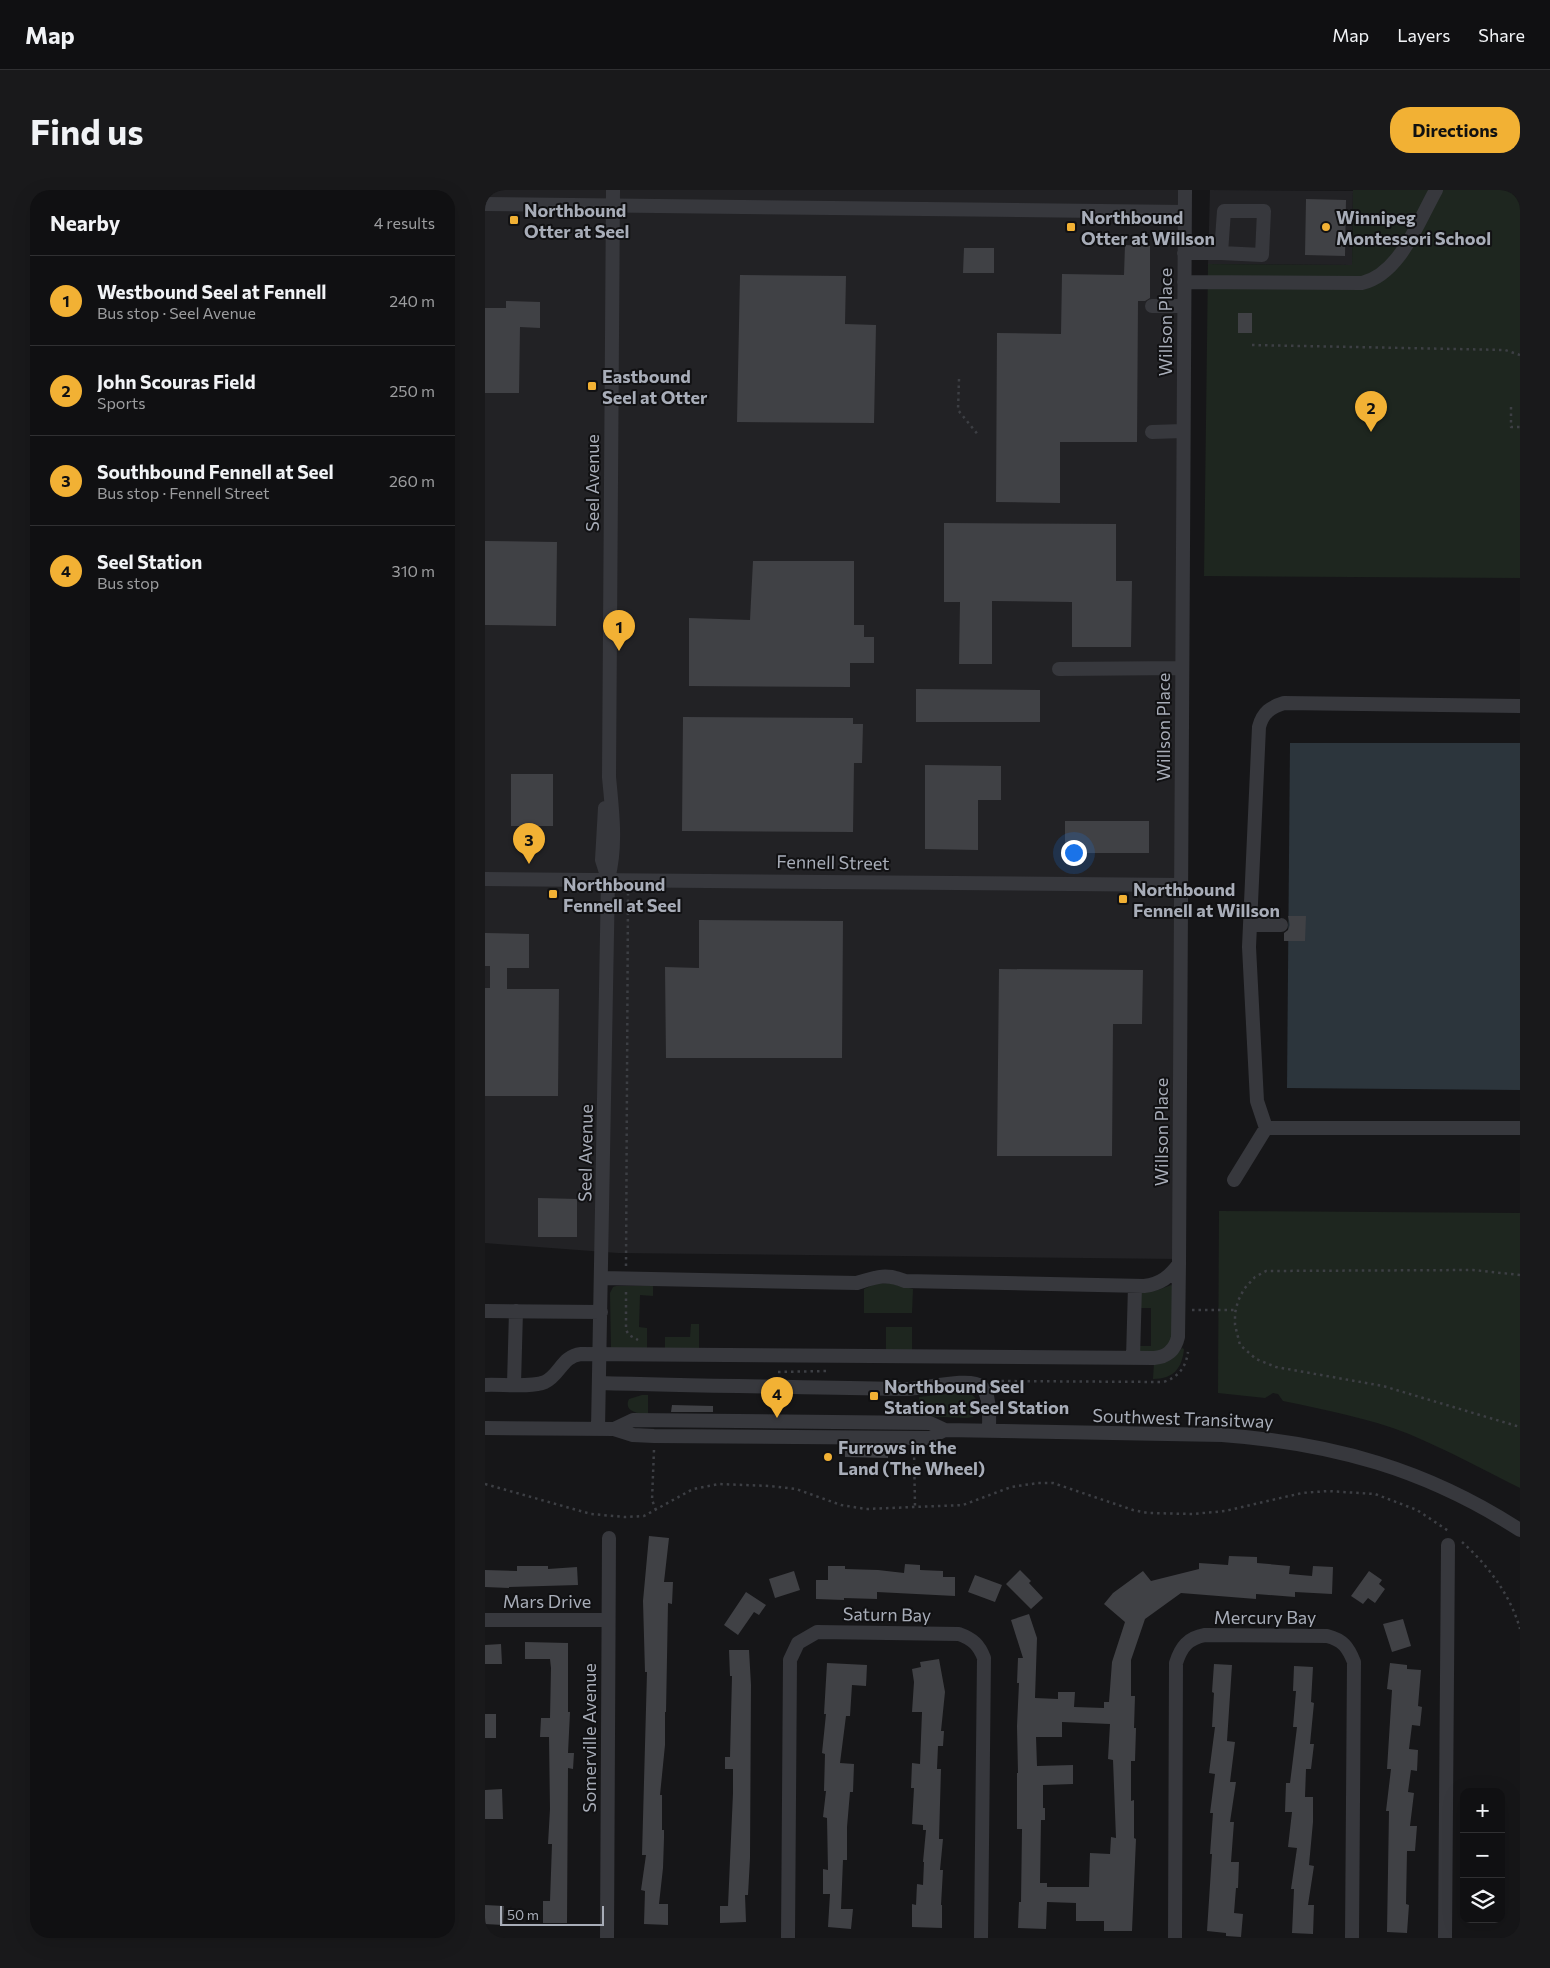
<!DOCTYPE html>
<meta charset="utf-8">
<style>
:root{--surface:#101012;--page:#19191b;--text:#f1f3f6;--muted:#9c9d9f;--line:#303032;--accent:#f2b134}
body{margin:0;font-family:Commissioner,sans-serif;background:var(--page);color:var(--text)}
.controls{position:absolute;right:15px;bottom:15px;display:grid;overflow:hidden;border-radius:10px;box-shadow:0 5px 20px #0002}
.controls button{width:45px;height:45px;display:grid;place-items:center;padding:0;border:0;border-bottom:1px solid var(--line);background:var(--surface);color:var(--text);font:25px sans-serif}
.scale{position:absolute;left:15px;bottom:12px;width:104px;box-sizing:border-box;padding-left:5px;border:2px solid #a8adb8;border-top:0;font-size:14px;line-height:18px;white-space:nowrap;color:#a8adb8;-webkit-text-stroke:4px #111113;paint-order:stroke}
.you{position:absolute;left:588px;top:662px;width:18px;height:18px;margin:-12px;border:4px solid #fff;border-radius:50%;background:#1a73e8;box-shadow:0 0 0 8px #1a73e833}
.badge{display:grid;place-items:center;width:32px;height:32px;border-radius:50%;background:var(--accent);color:#111;font-size:16px;font-weight:700}
.pin{position:absolute;translate:-50% -41px;filter:drop-shadow(0 1px 2px #0008)}
.pin::after{content:'';position:absolute;top:26px;width:18px;height:15px;background:inherit;clip-path:polygon(0 0,100% 0,50% 100%)}
.list{margin:0;padding:0;list-style:none}
h2{display:flex;justify-content:space-between;align-items:center;height:65px;margin:0;padding:0 20px;font-size:21px}
h2 small{font-size:16px;font-weight:400;color:var(--muted)}
.list li{display:grid;grid-template-columns:32px 1fr auto;gap:15px;align-items:center;box-sizing:border-box;height:90px;padding:0 20px;border-top:1px solid var(--line)}
.list b{display:block;font-size:19px;white-space:nowrap}
.list p{margin:0;font-size:16px;white-space:nowrap;color:var(--muted)}
.list em{font-size:16px;font-style:normal;color:var(--muted)}
.icon{flex:none;width:28px;height:28px;fill:none;stroke:currentColor;stroke-width:2;stroke-linecap:round;stroke-linejoin:round}
.map{position:relative;flex:none;width:1035px;height:1748px;overflow:hidden;border-radius:20px}
header{display:flex;align-items:center;gap:30px;box-sizing:border-box;height:70px;padding:0 25px;background:var(--surface);border-bottom:1px solid var(--line)}
header strong{font-size:24px}
nav{display:flex;gap:28px;margin-inline-start:auto;font-size:18px}
.intro{display:flex;align-items:center;justify-content:space-between;box-sizing:border-box;height:120px;padding:0 30px}
h1{margin:0;font-size:35px}
.button{padding:12px 22px;border-radius:20px;background:var(--accent);color:#111;font-size:18px;font-weight:700}
main{display:flex;gap:30px;padding:0 30px}
aside{flex:1;background:var(--surface);border-radius:20px;box-shadow:0 5px 20px #0002}
.map>svg:first-child{display:block}
.built{fill:#222225}
.green{fill:#1e261f}
.water{fill:#2c353c}
.building{fill:#404145;fill-rule:evenodd}
.lines{fill:none;stroke-linecap:round;stroke-linejoin:round}
.path{stroke:#3d3f44;stroke-width:2.5;stroke-dasharray:2.5 4;stroke-linecap:butt}
.minor{stroke:#37383d;stroke-width:14}
.poi-dot{fill:#f2b134;stroke:#111113;stroke-width:2}
.labels{text-anchor:middle;dominant-baseline:central;stroke-width:4;stroke-linejoin:round;paint-order:stroke}
.poi-label{font-size:18px;font-weight:bold;fill:#a8adb8;stroke:#111113;text-anchor:start}
.street-label{font-size:18px;fill:#a8adb8;stroke:#111113}
</style>
<header>
<strong>Map</strong>
<nav><a>Map</a><a>Layers</a><a>Share</a></nav>
</header>
<div class="intro"><h1>Find us</h1><a class="button">Directions</a></div>
<main>
<aside>
<h2>Nearby<small>4 results</small></h2>
<ul class="list">
<li><span class="badge">1</span><div><b>Westbound Seel at Fennell</b><p>Bus stop · Seel Avenue</p></div><em>240 m</em></li>
<li><span class="badge">2</span><div><b>John Scouras Field</b><p>Sports</p></div><em>250 m</em></li>
<li><span class="badge">3</span><div><b>Southbound Fennell at Seel</b><p>Bus stop · Fennell Street</p></div><em>260 m</em></li>
<li><span class="badge">4</span><div><b>Seel Station</b><p>Bus stop</p></div><em>310 m</em></li>
</ul>
</aside>
<div class="map">
<svg width="1035" height="1748" viewBox="0 0 1035 1748">
<rect width="100%" height="100%" fill="#161618"/>
<path class="built" d="M0 0H700L694 1069 133 1063 0 1053Z
M725 0 868 1 867 75 723 74Z"/>
<path class="green" d="M868 0H1035V388L719 386 723 74 867 75Z
M734 1021 1035 1023V1298C999 1280 962 1260 924 1244 883 1228 841 1220 798 1211L793 1204 788 1203 780 1208 733 1203Z
M404 1093 428 1099 427 1123H379V1099L390 1094Z
M686 1095 690 1097 689 1146 680 1160 654 1165V1156H666V1118H653V1103L673 1100Z
M131 1096H168V1106L155 1105 154 1137 162 1138V1161L126 1158 125 1103 128 1097Z
M206 1134H214V1161H180V1147H205Z
M401 1137H427V1160H401Z
M697 1158 699 1159C697 1178 689 1189 668 1189L669 1172 686 1170Z
M479 1202C493 1204 496 1216 488 1227L482 1228 434 1226V1207Z
M157 1205H163V1225C154 1223 138 1222 144 1209Z"/>
<path class="water" d="M805 553H1035V900L802 898Z"/>
<path class="building" d="M821 9 861 10 860 66 820 65Z
M640 55 665 56V108L660 111H653L652 252H575V313L511 312 512 143 576 144 577 84 639 85Z
M479 58H509V83H478Z
M255 85 361 86 360 134 391 135 389 233 252 232Z
M21 111 55 112V138L35 137 34 203H0V118H21Z
M753 123H767V143H753Z
M459 333 631 334V391H647L646 457H587V412L507 411V474H474L475 412H459Z
M0 351 72 352 71 436 0 435Z
M268 371H369V435H379V447H389V473H365V497L204 496V428L265 430Z
M431 499 555 500V532H431Z
M198 527 368 528V534H378L377 573H369L368 642 197 641Z
M440 575 516 576V610H493V660L440 659Z
M26 584H68V636H26Z
M580 631H664V663H580Z
M803 726H821L820 751H799V743L803 740 805 735Z
M214 730 358 731 357 868H181L180 777 214 778Z
M0 743 44 744V778H22V799H74L73 906H0V798H5V776H0Z
M514 779 658 780 657 834H628L627 966H512Z
M53 1008 92 1009V1047H53Z
M187 1215 228 1216V1222H186Z
M360 1256H403V1268L360 1267Z
M164 1346 184 1348 179 1392H188L187 1414 183 1413 181 1522H180V1555L175 1605H177V1640H179V1648L178 1678 174 1714H183V1735L159 1734 160 1701 156 1700 161 1665H157L162 1482H160L158 1411Z
M744 1366 772 1367V1373L805 1376 804 1384 827 1386 828 1376 848 1377 847 1404 810 1402V1407L771 1404V1409L696 1403 660 1429 646 1470V1506H650L649 1538H651L650 1571H646V1611L649 1610V1648L651 1649 647 1741H619V1731H591V1713L562 1712 561 1739 533 1738 534 1712H536L537 1639H532V1583H533L532 1536 534 1493H532L533 1468H538L526 1430 544 1424 552 1448 550 1508 573 1509V1502H590L589 1517 619 1518V1512H624L627 1472 640 1432 619 1414 628 1403 658 1381 666 1391 714 1379V1373L743 1375ZM577 1532 625 1534 623 1569 628 1570 631 1648 626 1647 625 1664 605 1663 604 1697H562V1693H555L556 1630H560V1618H558V1595L588 1594V1575L552 1576 551 1547H577Z
M420 1374 435 1375V1380L458 1381V1387H470V1406L392 1402V1409L359 1408V1410L331 1409V1390H343V1376H360V1379L393 1380 419 1383Z
M32 1376H63V1379L92 1377 93 1395 24 1397V1398L0 1397V1380L32 1381Z
M535 1380 546 1391 544 1393 558 1408 546 1419 521 1394Z
M309 1381 315 1400 290 1408 284 1389Z
M884 1381 897 1390 894 1394 900 1399 890 1413 883 1408 878 1414 866 1406Z
M490 1385 517 1395 510 1412 483 1402Z
M261 1402 281 1415 274 1425 269 1422 253 1445 239 1435Z
M918 1429 926 1456 907 1462 898 1434Z
M40 1452 83 1453V1522H85L83 1563H89L88 1579 83 1578 82 1733H58V1711H65L67 1654H63L65 1619 64 1547H55L56 1528H65L66 1478 65 1469H40Z
M16 1454 17 1474H0V1455Z
M244 1460H264L266 1495 265 1668 263 1705H260L261 1732 235 1733V1716H243L248 1603V1579H240V1567H245L247 1486H245Z
M454 1469 460 1502 456 1541H459L458 1556H453L452 1579H456L454 1649H458L455 1680H458L456 1715H457V1738L427 1737V1714L431 1715 432 1694 438 1695 439 1672H438L441 1640H438V1635L427 1634 429 1598H426L427 1573 435 1574 437 1522H427L429 1492 427 1479 436 1477 435 1472Z
M342 1473 382 1475 381 1496 367 1495 365 1526H361L355 1573 369 1574 368 1602H365L362 1637V1670H358L356 1719H368L366 1739 343 1737 345 1704H338V1679L343 1680 342 1628 338 1627 341 1601H339L340 1564 337 1563 341 1524H339Z
M905 1473 922 1475V1479L936 1480 933 1516 937 1517 935 1536 927 1535 924 1559 933 1560 932 1581 926 1580 923 1602 929 1603 925 1636H932L930 1661H922L921 1714 924 1715 922 1743 902 1742 904 1621H901L906 1579H902L907 1500 902 1499Z
M729 1474 747 1475 742 1551 750 1552 745 1592H751L745 1632H749L746 1672H754L753 1698H751L749 1723 758 1724 756 1747 741 1746V1743L722 1741 727 1664H725L728 1623H725L730 1584 724 1583 730 1537H727L729 1503 727 1502Z
M809 1476 828 1477 826 1512 829 1513 825 1554H829L826 1579H821L820 1607H828V1632L824 1675 829 1676 823 1715H829L828 1744 807 1743 809 1699H806L812 1658 803 1657 807 1622H800L801 1593H805L812 1537H808L811 1501H808Z
M0 1524H11V1548H0Z
M17 1599 18 1629H0V1600Z
M0 1715 19 1716 18 1735 0 1734Z"/>
<g class="lines">
<path class="path" d="M767 155 1020 160 1035 165
M474 189 473 220 494 246
M1026 217V237H1035
M141 1076 143 704
M1035 1085 988 1080 781 1081 770 1087 759 1099 753 1111 750 1123V1135L755 1155 771 1169 791 1177 898 1196 1035 1237
M141 1102V1140L144 1145 153 1150
M707 1120H750
M293 1182 342 1181
M510 1191 678 1192C693 1188 701 1177 703 1162
M169 1260 167 1310 171 1320
M429 1261 430 1316
M0 1294 106 1324 140 1327 159 1326 208 1299 234 1294 284 1296 311 1299 356 1315 381 1319 478 1315 526 1297 553 1293H568L648 1320 663 1323 708 1324 740 1321 817 1303 843 1301 890 1304 932 1320 965 1342
M977 1352C1003 1375 1026 1406 1035 1439"/>
<path class="minor" d="M0 14 699 22
M699 63H736L739 21H779L777 65 736 63
M699 92 877 93C915 84 933 32 951 0
M667 116H699
M667 242 698 241
M574 479 697 478
M120 618 117 670 123 689
M0 689 695 695
M765 735H796
M781 938H1035
M749 990 781 938 772 911 764 757 774 537C778 522 786 517 799 513L1035 516
M117 1088 372 1093C391 1087 401 1083 420 1091L659 1096C676 1094 684 1087 694 1074
M0 1121 116 1122
M648 1168 650 1096
M114 1193C217 1196 319 1197 421 1199 438 1199 484 1187 496 1196 506 1205 504 1228 504 1240
M29 1194 31 1121
M0 1195C16 1194 45 1198 60 1192 75 1185 77 1166 96 1164L669 1168C682 1167 690 1160 693 1147L694 1074 700 0
M0 1238 129 1239 148 1245 169 1246 443 1248 460 1240
M113 1239 123 689C132 655 127 620 124 587L128 0
M129 1239 148 1230 445 1233 460 1240 737 1245C847 1253 941 1279 1035 1340
M0 1430H123
M122 1748 124 1348
M303 1748 305 1470 313 1453 332 1442 474 1444C488 1449 494 1455 499 1468L496 1748
M690 1748 691 1473C696 1457 703 1448 720 1445L842 1446C858 1450 863 1457 869 1472L867 1748
M960 1748 963 1355"/>
</g>
<g class="poi-dot">
<rect x="24" y="25" width="10" height="10" rx="2.5"/>
<rect x="581" y="32" width="10" height="10" rx="2.5"/>
<circle cx="841" cy="37" r="5"/>
<rect x="102" y="191" width="10" height="10" rx="2.5"/>
<rect x="63" y="699" width="10" height="10" rx="2.5"/>
<rect x="633" y="704" width="10" height="10" rx="2.5"/>
<rect x="384" y="1201" width="10" height="10" rx="2.5"/>
<circle cx="343" cy="1267" r="5"/>
</g>
<g class="labels">
<g class="poi-label">
<text x="39" y="20">Northbound<tspan x="39" dy="21">Otter at Seel</tspan></text>
<text x="596" y="27">Northbound<tspan x="596" dy="21">Otter at Willson</tspan></text>
<text x="851" y="27">Winnipeg<tspan x="851" dy="21">Montessori School</tspan></text>
<text x="117" y="186">Eastbound<tspan x="117" dy="21">Seel at Otter</tspan></text>
<text x="78" y="694">Northbound<tspan x="78" dy="21">Fennell at Seel</tspan></text>
<text x="648" y="699">Northbound<tspan x="648" dy="21">Fennell at Willson</tspan></text>
<text x="399" y="1196">Northbound Seel<tspan x="399" dy="21">Station at Seel Station</tspan></text>
<text x="353" y="1257">Furrows in the<tspan x="353" dy="21">Land (The Wheel)</tspan></text>
</g>
<g class="street-label">
<text transform="translate(680 132) rotate(-90)">Willson Place</text>
<text transform="translate(107 293) rotate(-90)">Seel Avenue</text>
<text transform="translate(678 537) rotate(-90)">Willson Place</text>
<text transform="translate(348 672) rotate(1)">Fennell Street</text>
<text transform="translate(676 942) rotate(-90)">Willson Place</text>
<text transform="translate(100 963) rotate(-89)">Seel Avenue</text>
<text transform="translate(698 1228) rotate(2)">Southwest Transitway</text>
<text x="62" y="1411">Mars Drive</text>
<text transform="translate(402 1424) rotate(1)">Saturn Bay</text>
<text x="780" y="1427">Mercury Bay</text>
<text transform="translate(104 1548) rotate(-90)">Somerville Avenue</text>
</g>
</g>
</svg>
<div class="controls">
<button>+</button>
<button>−</button>
<button><svg class="icon" aria-label="layers" viewBox="0 0 24 24"><path d="M12 4l9 5-9 5-9-5zM3 14l9 5 9-5"/></svg></button>
</div>
<div class="scale">50 m</div>
<div class="you"></div>
<div class="pin badge" style="left:134px;top:461px">1</div>
<div class="pin badge" style="left:886px;top:242px">2</div>
<div class="pin badge" style="left:44px;top:674px">3</div>
<div class="pin badge" style="left:292px;top:1228px">4</div>
</div>
</main>
